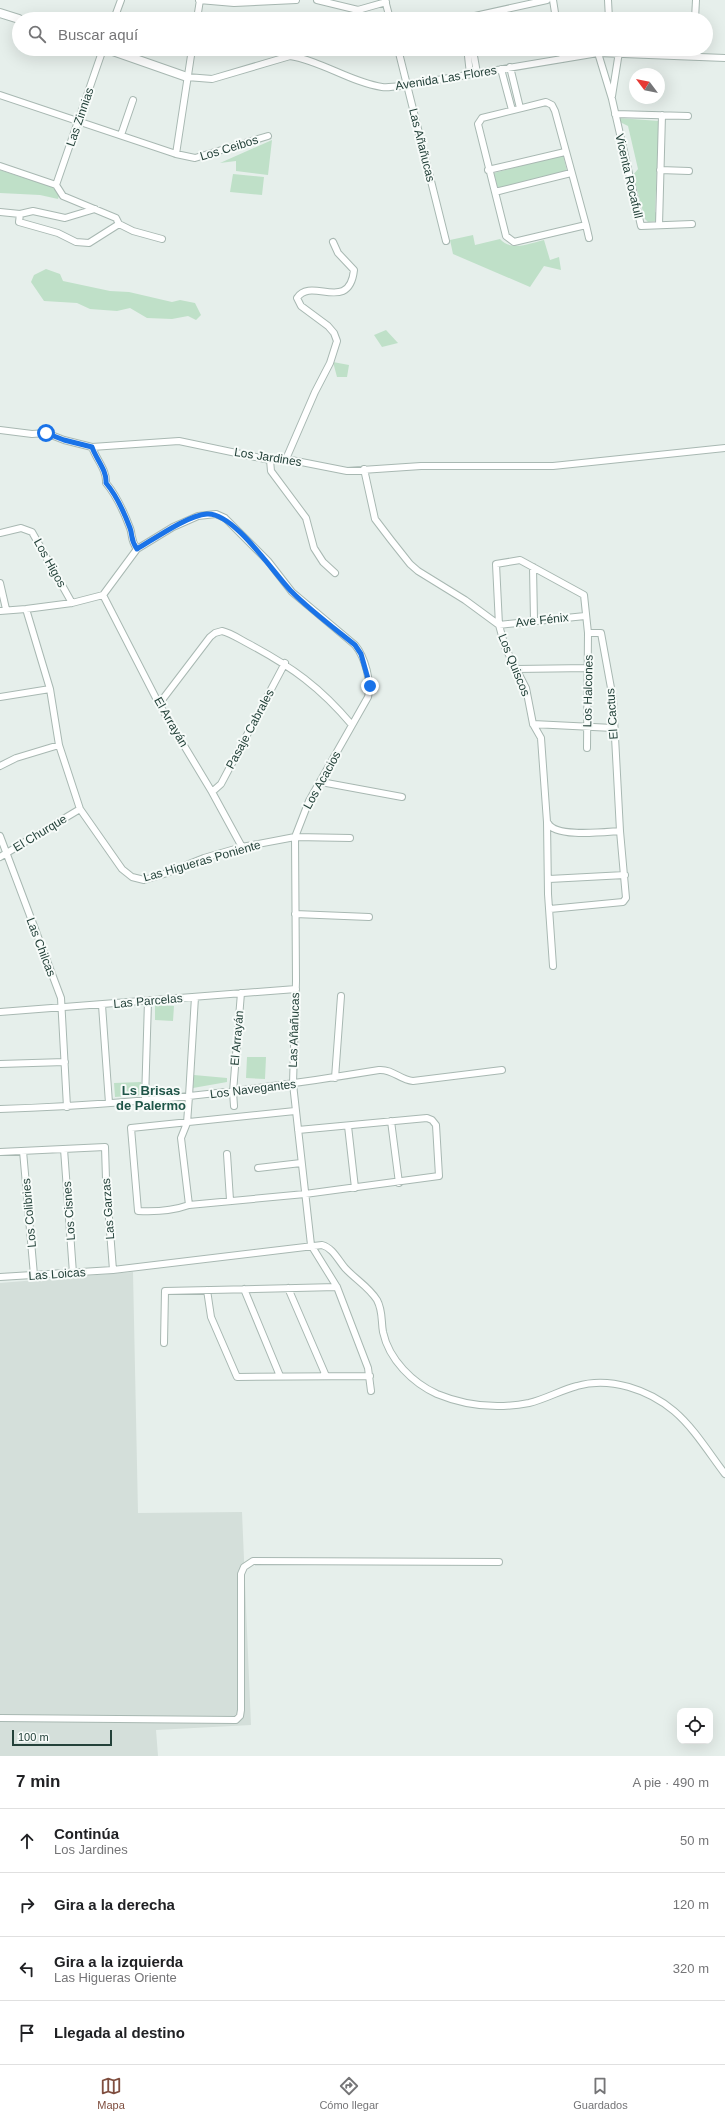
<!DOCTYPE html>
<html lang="es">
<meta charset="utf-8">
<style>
:root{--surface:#fff;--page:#f6f6f6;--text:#202124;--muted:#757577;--line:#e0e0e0;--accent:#7f4e3f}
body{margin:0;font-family:Helvetica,sans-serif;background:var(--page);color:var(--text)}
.controls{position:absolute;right:12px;bottom:12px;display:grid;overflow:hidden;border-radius:8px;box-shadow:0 4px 16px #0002}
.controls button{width:36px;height:36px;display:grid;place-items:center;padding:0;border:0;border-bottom:1px solid var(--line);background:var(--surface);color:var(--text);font:20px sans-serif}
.compass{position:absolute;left:629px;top:68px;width:36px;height:36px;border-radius:50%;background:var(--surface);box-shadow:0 4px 16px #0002;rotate:302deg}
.scale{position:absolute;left:12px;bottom:10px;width:100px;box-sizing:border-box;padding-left:4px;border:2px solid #24423a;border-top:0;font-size:11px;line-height:14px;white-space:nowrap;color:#24423a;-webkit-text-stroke:3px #f7fbf9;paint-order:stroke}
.stop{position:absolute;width:12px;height:12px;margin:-9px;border:3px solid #1a73e8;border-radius:50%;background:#fff}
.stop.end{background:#1a73e8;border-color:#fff;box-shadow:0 1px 4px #0008}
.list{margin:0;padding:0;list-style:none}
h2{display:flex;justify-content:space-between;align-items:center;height:52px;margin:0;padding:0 16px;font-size:17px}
h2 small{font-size:13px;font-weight:400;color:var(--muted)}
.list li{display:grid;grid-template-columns:26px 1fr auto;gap:12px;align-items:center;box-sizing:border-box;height:64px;padding:0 16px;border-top:1px solid var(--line)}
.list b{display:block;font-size:15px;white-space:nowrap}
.list p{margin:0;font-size:13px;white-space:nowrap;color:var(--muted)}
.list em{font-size:13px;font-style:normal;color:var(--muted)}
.icon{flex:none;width:22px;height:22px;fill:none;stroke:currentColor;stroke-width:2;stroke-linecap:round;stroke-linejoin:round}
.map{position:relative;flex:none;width:725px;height:1756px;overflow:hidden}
.search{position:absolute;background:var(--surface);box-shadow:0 4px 16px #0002;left:12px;right:12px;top:12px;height:44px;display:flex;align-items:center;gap:10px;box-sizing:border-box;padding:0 14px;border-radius:22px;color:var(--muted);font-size:15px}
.sheet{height:308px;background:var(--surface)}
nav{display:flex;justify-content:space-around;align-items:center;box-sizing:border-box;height:56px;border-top:1px solid var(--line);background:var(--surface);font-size:11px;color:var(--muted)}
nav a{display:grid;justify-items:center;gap:2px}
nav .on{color:var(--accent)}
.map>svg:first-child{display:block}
.built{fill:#d4dfda}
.green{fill:#bfe0c8}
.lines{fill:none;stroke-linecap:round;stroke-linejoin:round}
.minor-casing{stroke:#a8b8b2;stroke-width:8}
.tertiary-casing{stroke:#a8b8b2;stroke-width:10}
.minor{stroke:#fff;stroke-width:6}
.tertiary{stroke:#fff;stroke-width:8}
.route{stroke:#1a73e8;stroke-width:5}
.labels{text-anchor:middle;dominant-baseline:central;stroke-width:4;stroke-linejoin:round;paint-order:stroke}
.street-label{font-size:12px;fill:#24423a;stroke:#f7fbf9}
.neighbourhood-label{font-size:13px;font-weight:bold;fill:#1f5548;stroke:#f7fbf9}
</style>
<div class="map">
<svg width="725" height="1756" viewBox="0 0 725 1756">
<rect width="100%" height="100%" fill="#e6efeb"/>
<path class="built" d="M133 1272 138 1513 242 1512 251 1725 156 1730 158 1756H0V1283Z"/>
<path class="green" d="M619 118 659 121 655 212 657 213V221L648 222 645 219 633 175 638 169 628 126 620 122Z
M272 140 268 175 236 171V161L220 163Z
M563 155 567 171 498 189 494 173Z
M0 170 61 190 58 199 40 195 0 193Z
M233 174 264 177 262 195 230 192Z
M473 235 475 245 500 239C512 252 530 243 544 240L550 260 559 257 561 270 544 266 530 287 453 254 450 240Z
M46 269 60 274 63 281 110 291 129 292 172 302 180 300 195 303 201 315 196 320 188 316 172 319 147 318 130 308 117 311 90 309 77 303 44 301 31 282 34 275Z
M386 330 398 343 382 347 374 335Z
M333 362 349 365 347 377H337Z
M155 1005 174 1006 173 1021 155 1020Z
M247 1057H266L265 1079 246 1078Z
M194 1075 227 1078V1082L193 1088Z
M141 1082V1095L115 1097 114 1083Z"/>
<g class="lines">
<g class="minor-casing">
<path id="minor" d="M199 0 234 3 296 0
M317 0 358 10 386 2
M385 0 390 19
M553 0 556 19
M608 0 609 19
M114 19 121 0
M197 19 200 0
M454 19 466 18 547 0
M695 19 696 0
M398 49 446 241
M471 49 474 56 477 73
M561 49 563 59
M598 53 612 99 641 226 692 224
M510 67 520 108
M501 69 512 110
M470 74 468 56 470 49
M187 77 212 79 290 56C322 61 350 82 382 87 389 88 399 86 407 85L598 53 725 58
M0 95 176 154 195 158 268 136
M612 96 619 52
M546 102 552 105 555 111 586 225 514 242 506 236 478 124 482 118Z
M615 114 688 116
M121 135 133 100
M176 154 192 49
M0 166 56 185
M488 170 565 152
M660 170 689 171
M56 185 103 49
M495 192 571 173
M0 212 20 214 19 222 58 233 76 242 89 243 119 224 116 218 63 196 56 185
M20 214 33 211 65 218 95 209
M119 224 133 231 162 239
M586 225 589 238
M659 225 662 115
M0 430 32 434 46 433 64 440 92 447 179 441 270 460 286 459 347 471 421 466H553L725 448
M92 447C96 459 107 470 106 483 117 496 124 512 130 528 133 536 130 539 137 549
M286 459 315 392 330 363 337 341 334 333 328 326 301 306 297 298C311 276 349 314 354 270L338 253 333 242
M270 460 271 471 306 518 314 548 323 562 335 573
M364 469 375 519 391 540 410 564 418 571 465 600 499 625 505 647 526 688 533 724 541 738 547 822 548 894 553 966
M0 533 21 528 32 532 72 603
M533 567 534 620
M0 583 6 609
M103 595 159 704 212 792 242 847
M26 609 50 689 59 745 80 809 122 869 132 877 144 880 164 874 204 858 242 847 295 837 350 838
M0 611 26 609 72 603 103 595 137 549 173 527 198 516 216 514 225 518 268 561 292 592 355 645C365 657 372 683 368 697L309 801 295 837 296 981 293 1084 311 1245 337 1287 368 1368 371 1391
M516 669 589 668
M0 697 50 689
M159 704 210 637 215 633 222 631C231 633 241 640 249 644 292 667 320 687 352 725
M533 724 613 728
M587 748 588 633
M0 766 16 758 59 745
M321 782 402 797
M212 792 221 784 285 663
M548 823C555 838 604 832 620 831
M0 836 61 998 67 1107
M0 857 80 809
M549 879 625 875
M550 909 623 902 626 898 620 831 613 699 601 633H588L584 595 520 560 496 564 499 625 585 616
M295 914 369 917
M102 1005 109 1103
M0 1012 296 989
M0 1064 65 1062
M335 1078 341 996
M145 1100 148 1001
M234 1106 233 1092 241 993
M0 1109C127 1105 254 1091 379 1070 393 1069 400 1080 413 1081L502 1070
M295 1111 131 1128 138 1211C156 1212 172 1211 189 1205L305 1194 439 1176 436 1125 432 1120 427 1118 298 1130
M391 1121 399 1183
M348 1126 355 1188
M64 1149 73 1273
M23 1151 34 1275
M0 1152 105 1147 106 1179 113 1270
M227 1154 230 1200
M258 1168 301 1163
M189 1205 181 1138 187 1123 189 1096 195 997
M0 1277 113 1270 322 1245C333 1248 338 1260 345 1268 355 1279 369 1287 377 1300 383 1311 381 1321 383 1332 389 1360 413 1383 437 1394 466 1406 498 1409 529 1403 546 1399 561 1390 577 1386 610 1376 649 1390 674 1411 694 1428 709 1453 725 1474
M288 1288 326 1376
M244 1289 280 1376
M207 1290 211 1317 237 1377 370 1376
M164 1343 165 1291 337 1287
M0 1718 236 1720 240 1716 241 1710V1574L244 1567 253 1561 499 1562"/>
</g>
<g class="tertiary-casing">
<path id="tertiary" d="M0 13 19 19
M107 49 187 77"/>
</g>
<use href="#minor" class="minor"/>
<use href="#tertiary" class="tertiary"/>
</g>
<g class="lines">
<path class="route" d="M46 433 64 440 92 447C96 459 107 470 106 483 117 496 124 512 130 528 133 536 130 539 137 549 154 539 188 515 207 514 234 512 274 574 292 592 311 611 334 628 355 645L361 654 370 686"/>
</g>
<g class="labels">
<g class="street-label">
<text transform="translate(446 78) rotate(-9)">Avenida Las Flores</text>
<text transform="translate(80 117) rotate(-71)">Las Zinnias</text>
<text transform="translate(422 145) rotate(76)">Las Añañucas</text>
<text transform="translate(229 148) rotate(-17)">Los Ceibos</text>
<text transform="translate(629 176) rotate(77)">Vicenta Rocafull</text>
<text transform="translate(268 457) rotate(9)">Los Jardines</text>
<text transform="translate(50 563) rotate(61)">Los Higos</text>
<text transform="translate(542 620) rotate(-6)">Ave Fénix</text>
<text transform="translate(514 665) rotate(68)">Los Quiscos</text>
<text transform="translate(588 691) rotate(-89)">Los Halcones</text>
<text transform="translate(612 714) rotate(-94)">El Cactus</text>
<text transform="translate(171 722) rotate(60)">El Arrayán</text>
<text transform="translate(250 729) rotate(-62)">Pasaje Cabrales</text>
<text transform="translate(322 780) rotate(-61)">Los Acacios</text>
<text transform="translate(40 833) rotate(-31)">El Churque</text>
<text transform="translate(202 861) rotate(-16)">Las Higueras Poniente</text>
<text transform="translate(41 947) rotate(69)">Las Chilcas</text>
<text transform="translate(148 1001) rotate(-5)">Las Parcelas</text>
<text transform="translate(294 1030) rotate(-88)">Las Añañucas</text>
<text transform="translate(237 1038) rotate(-85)">El Arrayán</text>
<text transform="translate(253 1089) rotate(-7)">Los Navegantes</text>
<text transform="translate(108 1209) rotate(-94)">Las Garzas</text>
<text transform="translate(69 1211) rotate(-94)">Los Cisnes</text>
<text transform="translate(29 1213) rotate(-95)">Los Colibries</text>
<text transform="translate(57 1274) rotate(-4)">Las Loicas</text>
</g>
<g class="neighbourhood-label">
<text x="151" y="1090">Ls Brisas<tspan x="151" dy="15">de Palermo</tspan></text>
</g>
</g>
</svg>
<div class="controls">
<button><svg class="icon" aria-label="locate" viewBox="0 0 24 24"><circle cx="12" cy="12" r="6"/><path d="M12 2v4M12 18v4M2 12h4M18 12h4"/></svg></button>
</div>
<svg class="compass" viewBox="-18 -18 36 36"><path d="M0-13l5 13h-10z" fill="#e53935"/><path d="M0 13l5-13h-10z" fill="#757577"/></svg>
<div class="scale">100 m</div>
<div class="stop" style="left:46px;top:433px"></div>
<div class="stop end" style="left:370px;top:686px"></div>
<div class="search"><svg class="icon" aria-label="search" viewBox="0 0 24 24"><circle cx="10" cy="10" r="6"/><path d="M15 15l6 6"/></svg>Buscar aquí</div>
</div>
<section class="sheet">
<h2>7 min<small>A pie · 490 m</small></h2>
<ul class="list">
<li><svg class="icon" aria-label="ahead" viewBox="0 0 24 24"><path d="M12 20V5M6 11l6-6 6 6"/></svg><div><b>Continúa</b><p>Los Jardines</p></div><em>50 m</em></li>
<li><svg class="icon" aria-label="right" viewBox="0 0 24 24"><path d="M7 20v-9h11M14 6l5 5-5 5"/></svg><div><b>Gira a la derecha</b></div><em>120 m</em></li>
<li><svg class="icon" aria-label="left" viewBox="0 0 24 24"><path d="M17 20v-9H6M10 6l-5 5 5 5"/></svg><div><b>Gira a la izquierda</b><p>Las Higueras Oriente</p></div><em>320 m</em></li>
<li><svg class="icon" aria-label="arrive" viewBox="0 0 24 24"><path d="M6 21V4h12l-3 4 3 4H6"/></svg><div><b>Llegada al destino</b></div></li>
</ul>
</section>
<nav>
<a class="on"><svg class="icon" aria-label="map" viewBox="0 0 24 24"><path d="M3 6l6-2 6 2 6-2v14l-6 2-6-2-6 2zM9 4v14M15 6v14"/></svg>Mapa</a>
<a><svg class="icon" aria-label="directions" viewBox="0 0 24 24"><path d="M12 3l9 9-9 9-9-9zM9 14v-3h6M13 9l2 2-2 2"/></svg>Cómo llegar</a>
<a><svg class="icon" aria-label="saved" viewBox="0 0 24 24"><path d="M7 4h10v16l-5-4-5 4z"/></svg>Guardados</a>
</nav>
